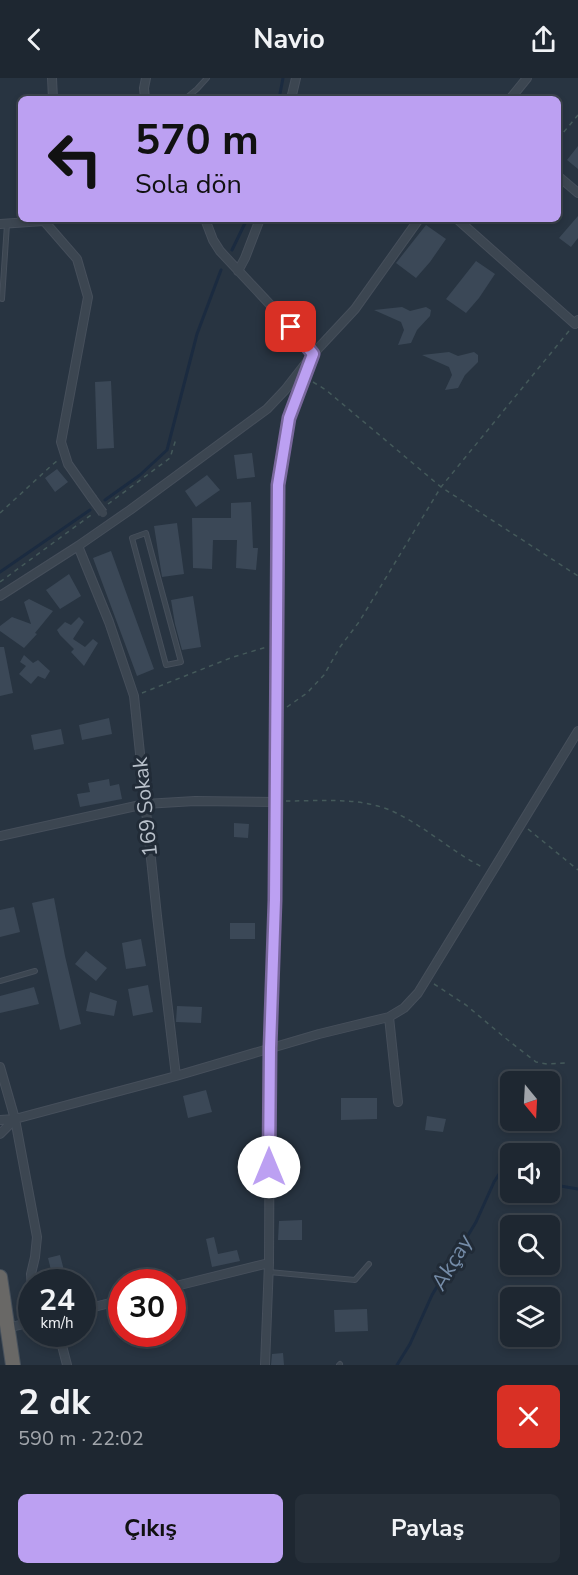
<!DOCTYPE html>
<html lang="tr">
<head>
<meta charset="utf-8">
<style>
  body { margin:0; font-family:"Nunito Sans",sans-serif; background:#262f39; color:#f1f3f6; height:100vh; display:flex; flex-direction:column; font-size:22px; white-space:nowrap }
  * { box-sizing:border-box; margin:0 }
  p { font-size:20px; color:#a1a5ab }
  .icon { flex:none; width:33px; height:33px; fill:none; stroke:currentColor; stroke-width:2; stroke-linecap:round; stroke-linejoin:round }
  .map { position:relative; height:1287px; overflow:hidden }
  .details { display:flex; flex-direction:column; background:#1e2731; flex:1 }
  .details>* { flex:none }
  .guide { position:absolute; left:18px; top:18px; width:543px; height:126px; border-radius:9px; box-shadow:0 3px 9px #0003,0 0 0 2px #3c444d; background:#bca0f2; color:#111; overflow:hidden }
  .needle { width:39px; rotate:162deg }
  .buttons { position:absolute; left:500px; top:993px; display:grid; gap:12px }
  .buttons a { display:grid; place-items:center; width:60px; height:60px; border-radius:9px; background:#1e2731; box-shadow:0 3px 9px #0003,0 0 0 2px #3c444d; font-size:30px }
  .speed { position:absolute; left:18px; top:1191px; display:flex; gap:12px; font-size:30px; font-weight:700; text-align:center }
  .speed>* { display:grid; place-content:center; width:78px; height:78px; border-radius:50%; background:#1e2731; box-shadow:0 3px 9px #0003,0 0 0 2px #3c444d; line-height:1 }
  .speed small { font-size:15px; font-weight:400 }
  .speed .limit { border:9px solid #d22; background:#fff; color:#111 }
  .pin { position:absolute; display:grid; place-items:center; width:51px; height:51px; color:#fff; margin:-26px; border-radius:12px; box-shadow:0 3px 9px #0006 }
  .me { position:absolute; width:66px; margin:-33px; rotate:0deg; stroke-linejoin:round; filter:drop-shadow(0 0 4px #0008) }
  .turn { display:flex; align-items:center; gap:21px; height:126px; padding:0 18px; font-size:27px }
  .turn .icon { width:78px; height:78px; stroke-width:2.5 }
  .turn b { display:block; font-size:42px; line-height:51px }
  .round { display:grid; place-items:center; flex:none; width:63px; height:63px; border-radius:9px; background:#262f39 }
  .headline { display:flex; align-items:center; justify-content:space-between; height:102px; padding:0 18px }
  h1 { font-size:36px; font-weight:700; line-height:45px }
  .primary-button { display:flex; gap:12px; margin-top:auto; padding:12px 18px }
  .primary-button a { flex:1; height:69px; border-radius:9px; background:#bca0f2; color:#111; font-size:24px; font-weight:700; line-height:69px; text-align:center }
  .primary-button a+a { background:#262f39; color:#f1f3f6 }
  header { display:flex; justify-content:space-between; align-items:center; height:78px; padding:0 18px; background:#1e2731; font-size:27px; font-weight:700 }
  .map>svg:first-child { display:block }
  .lines { fill:none; stroke-linecap:round; stroke-linejoin:round }
  .stream { stroke:#1b2b40; stroke-width:3 }
  .building { fill:#3b4857 }
  .service-casing { stroke:#464f5b; stroke-width:6 }
  .minor-casing { stroke:#464f5b; stroke-width:10 }
  .trunk-casing { stroke:#47515c; stroke-width:16 }
  .path { stroke:#44595a; stroke-width:1.5; stroke-dasharray:4.5 4.5; stroke-linecap:butt }
  .service { stroke:#3c4651; stroke-width:4 }
  .minor { stroke:#3c4651; stroke-width:8 }
  .trunk { stroke:#696866; stroke-width:14 }
  .minor-bridge-casing { stroke:#464f5b; stroke-width:10; stroke-linecap:butt }
  .minor-bridge { stroke:#3c4651; stroke-width:8 }
  .route-casing { stroke:#7a689d; stroke-width:15 }
  .route { stroke:#bca0f2; stroke-width:10 }
  .labels { text-anchor:middle; stroke-width:6; stroke-linejoin:round; paint-order:stroke }
  .street-label { font-size:21px; fill:#b9c1cb; stroke:#212b37 }
  .water-label { font-size:22px; font-style:italic; fill:#758ca8; stroke:#212b37 }
</style>
</head>
<body>
<header><svg class="icon" aria-label="back" viewBox="0 0 24 24"><path d="M15 5l-7 7 7 7"/></svg>Navio<svg class="icon" aria-label="share" viewBox="0 0 24 24"><path d="M12 15V3M7 8l5-5 5 5M5 13v7h14v-7"/></svg></header>
<div class="map">
<svg width="578" height="1287" viewBox="0 0 578 1287">
  <rect width="100%" height="100%" fill="#283441"/>
  <g class="lines">
    <path class="stream" d="M279,21L283,0
      M232,172L247,141
      M105,422L140,397L167,372L197,256L221,192
      M0,494L90,432
      M549,1106L578,1111
      M397,1287L410,1266L432,1217L476,1144L494,1104L508,1082L510,1083"/>
  </g>
  <path class="building" d="M578,68V91L567,82Z
    M578,138V160L571,169L559,160Z
    M426,147L446,161L430,184L416,200L396,185Z
    M476,183L495,196L479,220L466,235L446,221Z
    M402,229L410,233L426,229L431,232L430,238L417,252L411,265L398,267L404,252L401,244L374,232Z
    M449,274L458,278L474,274L478,277V284L465,297L458,310L445,312L452,297L449,289L422,277Z
    M111,303L114,370L97,371L95,304Z
    M252,375L255,399L237,401L234,377Z
    M57,391L68,404L55,414L45,400Z
    M207,397L220,412L196,429L185,413Z
    M251,424L253,470H258L256,492L236,490L237,462H213L212,491L193,490L192,440H231V425Z
    M177,445L184,496L162,499L154,448Z
    M111,473L154,591L137,598L93,480Z
    M69,496L81,518L60,531L46,512Z
    M193,518L201,569L182,572L175,546L171,522Z
    M29,521L53,533L35,555L37,556L24,570L0,553V548L12,539L31,546L24,524Z
    M79,539L84,544L73,561L85,569L93,561L98,565L84,588L71,574L74,571L60,557L57,552L65,544L71,547Z
    M0,569H4L13,615L0,618Z
    M24,577L33,585L38,582L50,593L45,601L38,598L31,606L19,596L26,588L20,584Z
    M109,640L112,656L82,662L79,647Z
    M61,651L64,666L34,672L31,657Z
    M109,701L110,708L119,706L122,721L80,729L77,716L90,714L88,705Z
    M234,745L249,746L248,760L234,759Z
    M54,820L65,878L81,946L60,952L32,825Z
    M14,829L20,854L0,859V832Z
    M230,845H255V861H230Z
    M141,861L146,888L126,891L122,865Z
    M86,873L107,890L96,903L75,886Z
    M148,907L153,934L133,938L128,911Z
    M34,909L39,926L0,935V918Z
    M90,914L117,923L114,938L86,933Z
    M177,928L202,929L201,945L176,944Z
    M206,1012L212,1034L188,1040L183,1018Z
    M341,1020H377V1041L341,1042Z
    M427,1038L446,1041L443,1054L425,1052Z
    M302,1142V1162H278L279,1143Z
    M214,1159L218,1176L237,1172L240,1183L212,1189L206,1161Z
    M60,1177L67,1204H54L48,1180Z
    M367,1231L368,1253L335,1254L334,1232Z
    M283,1275L284,1287H271L272,1276Z"/>
  <g class="lines">
    <defs>
      <path id="service" d="M185,21L197,11L207,0
        M2,221L7,146
        M146,455L181,584L166,587L132,460Z
        M0,903L35,893
        M269,1194L355,1202L369,1186
        M339,1287L340,1286"/>
      <path id="minor" d="M52,0L53,21
        M145,21L144,10L146,0
        M291,21L296,0
        M510,21L527,0
        M558,98L578,115
        M457,141L575,246L578,242
        M44,143L77,181L88,219L61,364L68,386L92,420
        M0,146L44,143L46,141
        M238,193L245,180L260,141
        M78,468L109,544L134,618L157,838L176,998
        M0,518L78,468L130,432L267,331L285,312L313,276L291,249L220,173L213,162L205,141
        M0,758L145,726L195,723L276,724
        M389,939L398,1024
        M0,989L15,1041L37,1159L35,1179L31,1196L32,1212
        M0,1042L15,1041L176,998L319,956L389,939L404,930L418,915L578,653
        M0,1056L15,1041
        M172,1209L269,1185
        M82,1232L122,1222
        M7,1250L32,1244
        M59,1256L67,1287
        M265,1287L269,1185L270,970L275,822L278,407L289,340L313,276L355,231L419,141"/>
      <path id="trunk" d="M0,1199L13,1287"/>
    </defs>
    <use href="#service" class="service-casing"/>
    <use href="#minor" class="minor-casing"/>
    <use href="#trunk" class="trunk-casing"/>
    <path class="path" d="M558,61L578,37
      M313,304L326,312L441,409L578,498
      M108,426L170,380L176,361
      M0,435L52,387L57,383
      M0,504L91,437
      M142,615L233,579L267,569
      M287,629L307,615L324,597L340,569L359,544L441,409L569,253
      M286,723C323,723 366,718 400,737C429,752 453,774 482,789
      M528,751L578,792
      M434,906L466,927L504,959L536,984L547,986L566,985"/>
    <use href="#service" class="service"/>
    <use href="#minor" class="minor"/>
    <use href="#trunk" class="trunk"/>
    <defs>
      <path id="minor-bridge" d="M92,420L103,435"/>
    </defs>
    <use href="#minor-bridge" class="minor-bridge-casing"/>
    <use href="#minor-bridge" class="minor-bridge"/>
  </g>
  <g class="lines">
    <defs>
      <path id="route" d="M269,1089L270,970L275,822L278,407L289,340L313,276L291,249"/>
    </defs>
    <use href="#route" class="route-casing"/>
    <use href="#route" class="route"/>
  </g>
  <g class="labels">
    <g class="street-label">
      <text transform="translate(145 729) rotate(-96)" y="7">169 Sokak</text>
    </g>
    <g class="water-label">
      <text transform="translate(451 1184) rotate(-60)" y="8">Akçay</text>
    </g>
  </g>
</svg>
<div class="buttons">
<a><svg class="needle" viewBox="-14 -14 28 28"><path d="M0-13l5 13h-10z" fill="#e53935"/><path d="M0 13l5-13h-10z" fill="#a1a5ab"/></svg></a>
<a><svg class="icon" aria-label="sound" viewBox="0 0 24 24"><path d="M4 9h4l5-4v14l-5-4H4zM17 9q2 3 0 6"/></svg></a>
<a><svg class="icon" aria-label="search" viewBox="0 0 24 24"><circle cx="10" cy="10" r="6"/><path d="M15 15l6 6"/></svg></a>
<a><svg class="icon" aria-label="layers" viewBox="0 0 24 24"><path d="M12 4l9 5-9 5-9-5zM3 14l9 5 9-5"/></svg></a>
</div>
<div class="speed"><div>24<small>km/h</small></div><div class="limit">30</div></div>
<div class="pin" style="left:291px;top:249px;background:#d93025"><svg class="icon" aria-label="arrive" viewBox="0 0 24 24"><path d="M6 21V4h12l-3 4 3 4H6"/></svg></div>
<svg class="me" style="left:269px;top:1089px" viewBox="-20 -20 40 40"><circle r="19" fill="#fff"/><path d="M0-13L10 11 0 6-10 11z" fill="#bca0f2"/></svg>
<div class="guide">
<div class="turn"><svg class="icon" aria-label="left" viewBox="0 0 24 24"><path d="M17 20v-9H6M10 6l-5 5 5 5"/></svg><div><b>570 m</b>Sola dön</div></div>
</div>
</div>
<section class="details">
<div class="headline"><div><h1>2 dk</h1><p>590 m · 22:02</p></div><a class="round" style="background:#d93025;color:#fff"><svg class="icon" aria-label="close" viewBox="0 0 24 24"><path d="M6 6l12 12M18 6L6 18"/></svg></a></div>
<div class="primary-button"><a>Çıkış</a><a>Paylaş</a></div>
</section>
</body>
</html>
